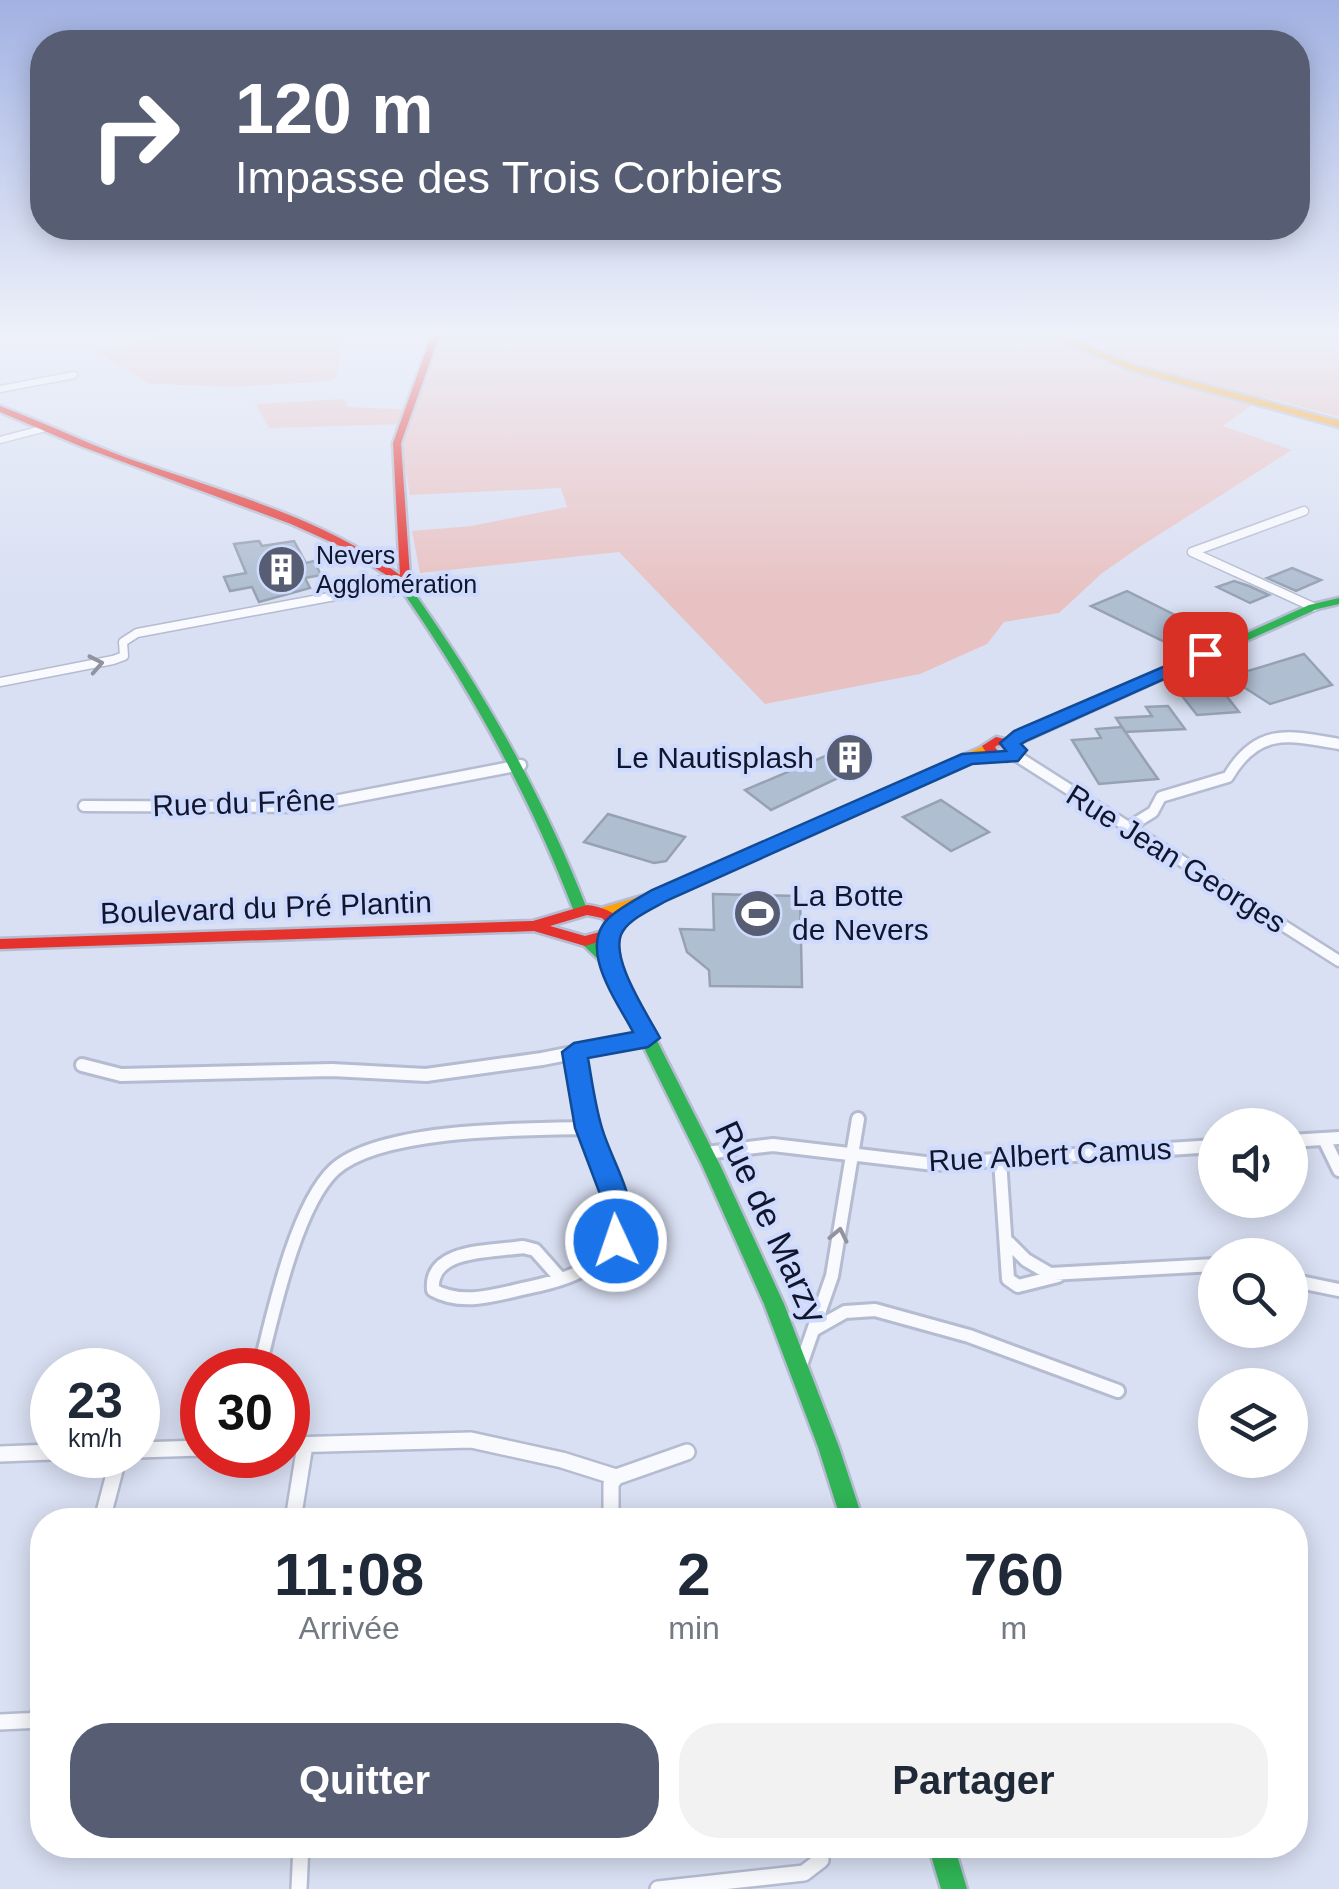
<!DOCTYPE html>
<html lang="fr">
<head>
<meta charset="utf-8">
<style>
  body { margin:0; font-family:Arial,sans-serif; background:#f2f2f3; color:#1f2937; height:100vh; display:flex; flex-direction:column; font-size:38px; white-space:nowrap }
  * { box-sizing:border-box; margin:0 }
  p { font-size:32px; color:#747a83 }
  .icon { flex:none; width:55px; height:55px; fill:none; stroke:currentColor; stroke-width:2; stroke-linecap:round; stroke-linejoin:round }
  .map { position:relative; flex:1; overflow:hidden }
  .side { position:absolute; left:30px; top:1508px; width:1278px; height:350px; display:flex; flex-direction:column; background:#fff; border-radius:40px; box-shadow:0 5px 25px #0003 }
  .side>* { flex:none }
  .banner { position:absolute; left:30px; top:30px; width:1280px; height:210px; border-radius:40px; box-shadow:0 5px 25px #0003; background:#575d72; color:#fff; overflow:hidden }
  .fabs { position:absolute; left:1198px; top:1108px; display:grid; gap:20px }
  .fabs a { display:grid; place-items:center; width:110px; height:110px; border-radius:50%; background:#fff; box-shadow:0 5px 25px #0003; font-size:50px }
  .speed { position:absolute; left:30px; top:1348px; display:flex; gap:20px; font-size:50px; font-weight:700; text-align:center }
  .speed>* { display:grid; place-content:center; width:130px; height:130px; border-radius:50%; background:#fff; box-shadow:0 5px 25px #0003; line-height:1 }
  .speed small { font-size:25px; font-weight:400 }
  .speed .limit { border:15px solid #d22; background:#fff; color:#111 }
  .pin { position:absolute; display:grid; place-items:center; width:85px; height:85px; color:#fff; margin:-42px; border-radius:20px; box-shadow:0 5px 15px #0006 }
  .me { position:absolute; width:110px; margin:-55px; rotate:357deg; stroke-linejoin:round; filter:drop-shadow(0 0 8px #0008) }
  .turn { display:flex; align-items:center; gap:35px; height:210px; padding:0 40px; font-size:45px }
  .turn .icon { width:130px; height:130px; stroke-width:2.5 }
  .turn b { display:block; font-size:70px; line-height:85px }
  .eta { display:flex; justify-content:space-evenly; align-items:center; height:170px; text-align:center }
  .eta b { font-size:60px; font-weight:800; line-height:70px }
  .action { display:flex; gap:20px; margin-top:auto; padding:20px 40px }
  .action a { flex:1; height:115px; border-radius:40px; background:#575d72; color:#fff; font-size:40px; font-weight:800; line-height:115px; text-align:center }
  .action a+a { background:#f2f2f3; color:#1f2937 }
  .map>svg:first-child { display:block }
  .green { fill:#e8c2c3 }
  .building { fill:#b0bed2; stroke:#96a2b3; stroke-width:2.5 }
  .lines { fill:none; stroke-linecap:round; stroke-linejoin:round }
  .street-far4-casing { stroke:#b5bbd0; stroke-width:9 }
  .street-far3-casing { stroke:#b5bbd0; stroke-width:11 }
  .street-far2-casing { stroke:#b5bbd0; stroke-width:15 }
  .street-far1-casing { stroke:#b5bbd0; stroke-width:18 }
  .street-casing { stroke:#b5bbd0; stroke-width:20 }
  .fast-casing { stroke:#b5bbd0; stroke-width:5 }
  .slow-casing { stroke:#b5bbd0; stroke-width:5 }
  .jam-casing { stroke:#b5bbd0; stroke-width:5 }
  .street-far4 { stroke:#f9fafd; stroke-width:6 }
  .street-far3 { stroke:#f9fafd; stroke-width:8 }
  .street-far2 { stroke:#f9fafd; stroke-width:10 }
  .street-far1 { stroke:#f9fafd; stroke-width:12 }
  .street { stroke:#f9fafd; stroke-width:15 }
  .fast { fill:#30b455; fill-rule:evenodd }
  .slow { fill:#ff9f0a; fill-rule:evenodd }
  .jam { fill:#e5322d; fill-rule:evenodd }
  .oneway { stroke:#91939f }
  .route { fill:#1a73e8; stroke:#114b97; stroke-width:2.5 }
  .labels { text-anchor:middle; stroke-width:8; stroke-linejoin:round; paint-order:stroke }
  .far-poi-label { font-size:25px; fill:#11162c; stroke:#cedafe; text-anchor:start }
  .poi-label { font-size:30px; fill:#11162c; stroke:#cedafe; text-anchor:end }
  .street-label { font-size:30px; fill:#11162c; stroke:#cedafe }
  .near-street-label { font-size:35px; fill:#11162c; stroke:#cedafe }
</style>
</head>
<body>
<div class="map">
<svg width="1339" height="1889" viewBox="0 0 1339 1889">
  <rect width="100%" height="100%" fill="#d9e0f3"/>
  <path class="green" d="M180,331H1339V417L1263,397L1223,426L1292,450L1138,548L1101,574L1059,613L1004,622L987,644L920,674L765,704L619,552L420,573L412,531L471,526L567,507L561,488L410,495L402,450L407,424L269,428L256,404L344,399L348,407L415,410L438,337L343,341L336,378L328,381L236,387L150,384L97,352Z"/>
  <path class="building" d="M259,541L262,546L294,541L306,563L314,561L321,575L305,578L310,588L259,602L252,587L230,591L224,577L246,573L234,544Z
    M1292,568L1321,580L1296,591L1267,578Z
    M1234,581L1249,586L1269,595L1250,603L1217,587Z
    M1127,591L1197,626L1163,641L1091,606Z
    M1304,654L1332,685L1270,704L1228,677Z
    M1221,689L1239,712L1197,715L1179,692Z
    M1168,706L1185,729L1125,732L1116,718L1152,716L1146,707Z
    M1122,727L1146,762L1158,779L1099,784L1072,740L1101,738L1096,729Z
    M842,749L865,765L771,810L745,790Z
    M941,800L989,832L951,851L903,817Z
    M608,814L685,837L666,861L654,863L584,842Z
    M713,894L800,896L802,987L710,986L709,970L687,952L680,929L714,930Z"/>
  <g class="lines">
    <defs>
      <path id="street-far4" d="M0,389L74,375
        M0,440L42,429"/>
      <path id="street-far3" d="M1304,511L1192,552L1313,607
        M0,682L113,660L124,656L123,642L137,633L367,590
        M1274,738H1297"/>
      <path id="street-far2" d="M1015,755L1339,961
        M84,806L303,807L521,765
        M1127,828L1153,812L1161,797L1228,777C1257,727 1289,735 1339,744"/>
      <path id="street-far1" d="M82,1065L121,1075L332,1070L426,1075L542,1059L648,1038
        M1324,1139L1339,1170
        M1290,1141L1339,1138
        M706,1153L773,1145L934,1164L1215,1146
        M1000,1160L1008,1279L1018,1286L1058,1276
        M1008,1242L1026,1260L1050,1274L1215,1265
        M559,1277L535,1250L523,1247C492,1252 429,1248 433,1290C464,1307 498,1294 531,1287C584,1276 629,1257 613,1193C608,1173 597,1155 591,1135C582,1109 579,1080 574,1052
        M1290,1280L1339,1290
        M815,1329L845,1312L875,1310L969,1336L1118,1391
        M802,1362L832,1276L858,1119
        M259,1370C272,1318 295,1207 334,1170C379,1128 527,1129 588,1128"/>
      <path id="street" d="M288,1445L471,1440L562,1460L616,1477L611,1484V1520
        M138,1450L202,1448
        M0,1454L52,1452
        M616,1477L687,1452
        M102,1520L119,1455
        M293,1520L305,1445
        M37,1720L42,1702
        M0,1722L42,1720
        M299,1889L301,1845
        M658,1889L804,1873L821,1860L818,1845"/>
      <path id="fast" d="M406,586L410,587C482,688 542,793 587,909L585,912H575L573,909C529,794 471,690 401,589Z
        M1339,598V604L1317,609L1014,746H1006L1004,743L1309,605Z
        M587,937L592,939L616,960L720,1165L784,1304L839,1447L863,1520H841L818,1447L764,1304L702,1165L602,963L580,942Z
        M928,1845H954L967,1889H941Z"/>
      <path id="slow" d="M1041,331H1050L1136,366L1339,421V427L1130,370Z
        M395,573L413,577L416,585L393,595L375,589L374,587L377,578ZM395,579L405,584L393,588L385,585L386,582Z
        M988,744L992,745V751L665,898L606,916L599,911L601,908L655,892Z"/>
      <path id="jam" d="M433,331H441L401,443L410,577L405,580L400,577L391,578L340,546L291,524L80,446L0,412V406C43,422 84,442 127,458C220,491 320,516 400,575L393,443Z
        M996,737L1017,742L1023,753L1007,761L990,758L982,746ZM998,745L1008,748L1010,751L998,752L995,747Z
        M587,905C602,907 614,911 623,923L618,936L585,946L534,931L0,949V939L533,921ZM587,915L602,918L608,924L607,930L585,936L550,926Z"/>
    </defs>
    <use href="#street-far4" class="street-far4-casing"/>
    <use href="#street-far3" class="street-far3-casing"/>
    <use href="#street-far2" class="street-far2-casing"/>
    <use href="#street-far1" class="street-far1-casing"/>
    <use href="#street" class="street-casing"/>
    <use href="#fast" class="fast-casing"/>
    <use href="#slow" class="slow-casing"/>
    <use href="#jam" class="jam-casing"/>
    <use href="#street-far4" class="street-far4"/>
    <use href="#street-far3" class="street-far3"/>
    <use href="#street-far2" class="street-far2"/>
    <use href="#street-far1" class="street-far1"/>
    <use href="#street" class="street"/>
    <use href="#fast" class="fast"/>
    <use href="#slow" class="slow"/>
    <use href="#jam" class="jam"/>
  </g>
  <defs><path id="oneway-chevron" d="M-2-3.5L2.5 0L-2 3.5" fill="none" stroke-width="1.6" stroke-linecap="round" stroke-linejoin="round" transform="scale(2.5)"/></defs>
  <g class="oneway">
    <use href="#oneway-chevron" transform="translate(96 664) rotate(-11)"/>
    <use href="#oneway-chevron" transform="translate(839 1235) rotate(-78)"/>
  </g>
  <linearGradient id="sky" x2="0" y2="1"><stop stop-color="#a1b1e2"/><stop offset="0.56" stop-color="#eef1fa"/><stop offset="1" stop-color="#eef1fa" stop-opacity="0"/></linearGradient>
  <rect width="1339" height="595" fill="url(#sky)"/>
  <path class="route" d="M1205,649L1214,654L1211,658L1028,740L1021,744L1027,750L1018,761L972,764L668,900C654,908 631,918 623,931C607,955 648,1015 660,1038L648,1047L588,1058C592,1081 595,1105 602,1128C613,1166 646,1209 625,1249L616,1252L606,1249L601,1241L604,1220L600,1194L575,1128L562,1052L574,1043L633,1032C617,1001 575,946 611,916C623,906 639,898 652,890L962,754L1006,751L1000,743L1014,731Z"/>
  <defs>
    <symbol id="building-disc" viewBox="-11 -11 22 22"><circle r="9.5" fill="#575d72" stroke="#cedafe"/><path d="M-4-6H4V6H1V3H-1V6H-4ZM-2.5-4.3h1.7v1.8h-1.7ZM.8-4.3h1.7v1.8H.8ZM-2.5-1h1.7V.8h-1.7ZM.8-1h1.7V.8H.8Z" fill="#fff"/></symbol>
    <symbol id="stadium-disc" viewBox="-11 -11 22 22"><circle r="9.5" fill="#575d72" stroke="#cedafe"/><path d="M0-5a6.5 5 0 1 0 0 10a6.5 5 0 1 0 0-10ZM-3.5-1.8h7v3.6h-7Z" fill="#fff"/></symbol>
  </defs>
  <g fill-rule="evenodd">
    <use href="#building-disc" x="254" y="542" width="55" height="55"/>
    <use href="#building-disc" x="822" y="730" width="55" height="55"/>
    <use href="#stadium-disc" x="730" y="886" width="55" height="55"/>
  </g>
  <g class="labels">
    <g class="far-poi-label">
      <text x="316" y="564">Nevers<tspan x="316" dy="29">Agglomération</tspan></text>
    </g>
    <g class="poi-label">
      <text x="814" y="768">Le Nautisplash</text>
      <text x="792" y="906" text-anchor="start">La Botte<tspan x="792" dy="34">de Nevers</tspan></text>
    </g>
    <g class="street-label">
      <text transform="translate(244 803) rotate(-2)" y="10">Rue du Frêne</text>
      <text transform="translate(1176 859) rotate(32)" y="10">Rue Jean Georges</text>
      <text transform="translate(266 908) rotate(-2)" y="10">Boulevard du Pré Plantin</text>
      <text transform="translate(1050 1155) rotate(-3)" y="10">Rue Albert Camus</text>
    </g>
    <g class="near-street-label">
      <text transform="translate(771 1222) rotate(65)" y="12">Rue de Marzy</text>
    </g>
  </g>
</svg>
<div class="fabs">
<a><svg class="icon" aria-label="sound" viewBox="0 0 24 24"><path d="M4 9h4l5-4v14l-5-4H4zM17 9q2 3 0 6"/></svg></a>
<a><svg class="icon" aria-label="search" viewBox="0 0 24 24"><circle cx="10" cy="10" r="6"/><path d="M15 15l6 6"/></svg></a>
<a><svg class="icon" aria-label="layers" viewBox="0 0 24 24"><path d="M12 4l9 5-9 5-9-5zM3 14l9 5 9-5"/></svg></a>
</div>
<div class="speed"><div>23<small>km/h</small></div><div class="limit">30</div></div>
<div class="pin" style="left:1205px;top:654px;background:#d93025"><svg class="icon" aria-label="arrive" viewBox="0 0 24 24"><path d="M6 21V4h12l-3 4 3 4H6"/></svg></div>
<svg class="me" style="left:616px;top:1241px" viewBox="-20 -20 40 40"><circle r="17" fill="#1a73e8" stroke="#fff" stroke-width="3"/><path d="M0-11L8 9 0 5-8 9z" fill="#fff"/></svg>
<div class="banner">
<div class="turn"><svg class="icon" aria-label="right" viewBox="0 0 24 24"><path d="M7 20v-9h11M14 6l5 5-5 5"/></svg><div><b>120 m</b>Impasse des Trois Corbiers</div></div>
</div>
<section class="side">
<div class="eta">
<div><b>11:08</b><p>Arrivée</p></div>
<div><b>2</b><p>min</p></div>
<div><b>760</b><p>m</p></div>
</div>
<div class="action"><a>Quitter</a><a>Partager</a></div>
</section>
</div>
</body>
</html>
